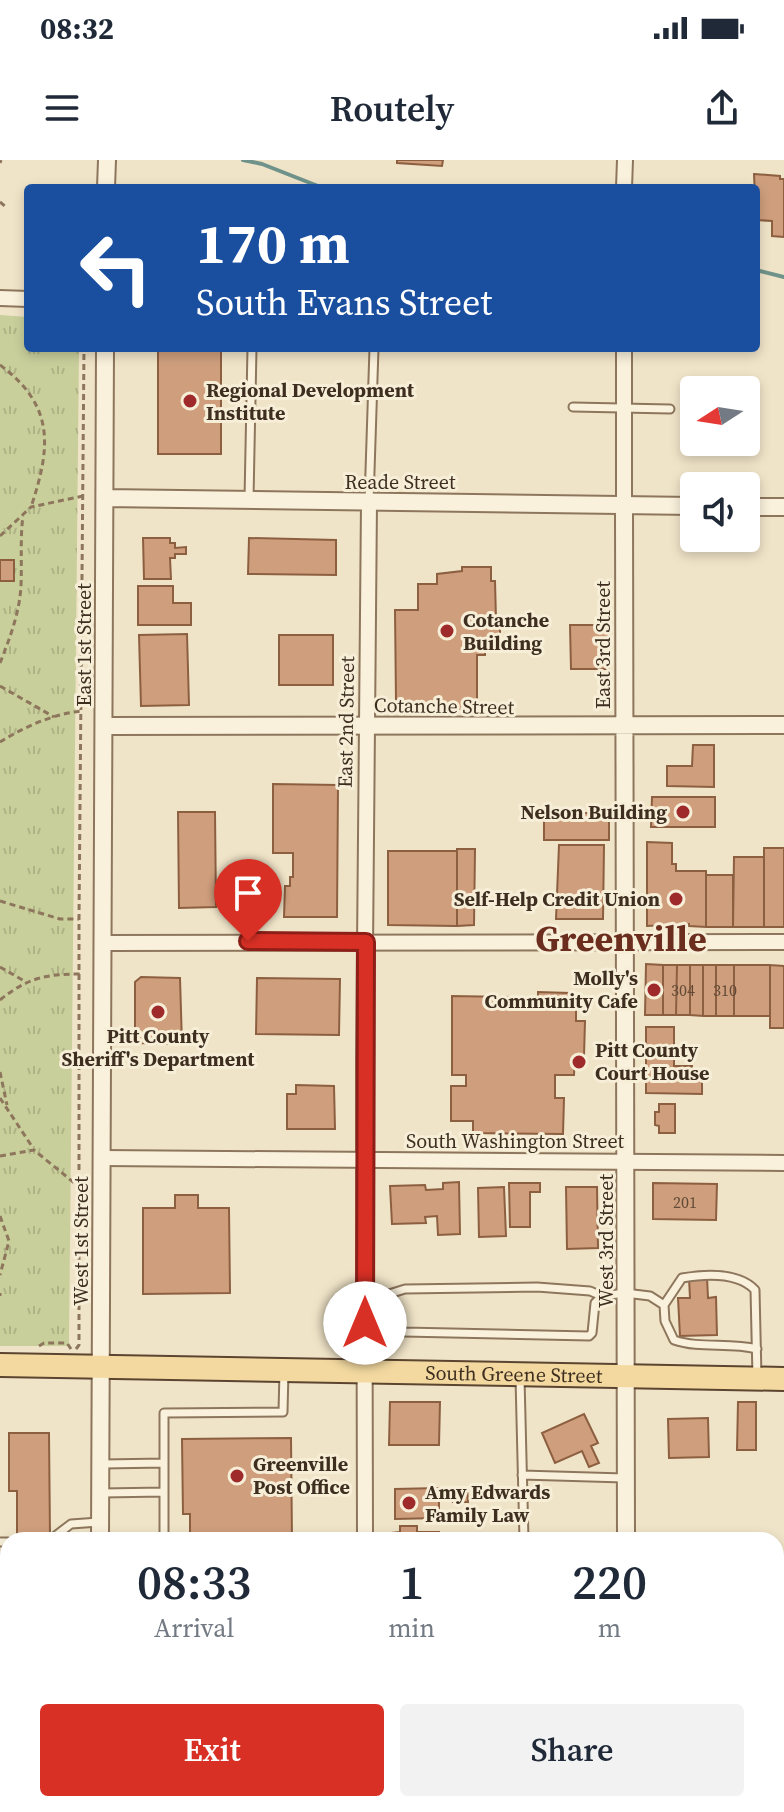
<!DOCTYPE html>
<html lang="en">
<head>
<meta charset="utf-8">
<style>
  body { margin:0; font-family:"Source Serif 4",serif; background:#f2f2f3; color:#1f2937; height:100vh; display:flex; flex-direction:column; font-size:30px; white-space:nowrap }
  * { box-sizing:border-box; margin:0 }
  p { font-size:26px; color:#747a83 }
  .icon { flex:none; width:44px; height:44px; fill:none; stroke:currentColor; stroke-width:2; stroke-linecap:round; stroke-linejoin:round }
  .map { position:relative; flex:1; overflow:hidden }
  .side { position:absolute; left:0px; top:1372px; width:784px; height:280px; display:flex; flex-direction:column; background:#fff; border-radius:24px 24px 0 0; box-shadow:0 4px 12px #0003 }
  .side>* { flex:none }
  .banner { position:absolute; left:24px; top:24px; width:736px; height:168px; border-radius:8px; box-shadow:0 4px 12px #0003; background:#1a4fa0; color:#fff; overflow:hidden }
  .needle { width:52px; rotate:258deg }
  .controls { position:absolute; left:680px; top:216px; display:grid; gap:16px }
  .controls a { display:grid; place-items:center; width:80px; height:80px; border-radius:8px; background:#fff; box-shadow:0 4px 12px #0003; font-size:40px }
  .pin { position:absolute; display:grid; place-items:center; width:68px; height:68px; color:#fff; margin:-82px -34px; border-radius:50% 50% 50% 0; rotate:-45deg; box-shadow:0 0 8px #0007 }
  .pin .icon { rotate:45deg }
  .me { position:absolute; width:88px; margin:-44px; rotate:0deg; stroke-linejoin:round; filter:drop-shadow(0 0 6px #0008) }
  .turn { display:flex; align-items:center; gap:28px; height:168px; padding:0 40px; font-size:36px }
  .turn .icon { width:104px; height:104px; stroke-width:2.5 }
  .turn b { display:block; font-size:56px; line-height:68px }
  .eta { display:flex; justify-content:space-evenly; align-items:center; height:136px; text-align:center }
  .eta b { font-size:48px; font-weight:600; line-height:56px }
  .button { display:flex; gap:16px; margin-top:auto; padding:16px 40px }
  .button a { flex:1; height:92px; border-radius:8px; background:#d93025; color:#fff; font-size:32px; font-weight:600; line-height:92px; text-align:center }
  .button a+a { background:#f2f2f3; color:#1f2937 }
  .status { display:flex; justify-content:space-between; align-items:center; height:56px; padding:0 40px; background:#fff; direction:ltr }
  .status svg { height:22px; fill:currentColor }
  header { display:flex; justify-content:space-between; align-items:center; height:104px; padding:0 40px; background:#fff; font-size:36px; font-weight:600 }
  .map>svg:first-child { display:block }
  .cemetery { fill:url(#cemetery-stones) }
  .park { fill:url(#park-tufts) }
  .lines { fill:none; stroke-linecap:round; stroke-linejoin:round }
  .stream { stroke:#6f938a; stroke-width:4 }
  .building { fill:#cf9f7d; stroke:#8d5f41; stroke-width:2 }
  .service-casing { stroke:#8d765c; stroke-width:11 }
  .minor-casing { stroke:#8d765c; stroke-width:18 }
  .tertiary-casing { stroke:#8d765c; stroke-width:20 }
  .primary-casing { stroke:#5b4430; stroke-width:26 }
  .path { stroke:#8d765c; stroke-width:3; stroke-dasharray:6 4; stroke-linecap:butt }
  .service { stroke:#faf1dc; stroke-width:7 }
  .minor { stroke:#faf1dc; stroke-width:14 }
  .tertiary { stroke:#faf1dc; stroke-width:16 }
  .primary { stroke:#f3d9a0; stroke-width:22 }
  .route-casing { stroke:#8d1f18; stroke-width:20 }
  .route { stroke:#d93025; stroke-width:14 }
  .poi-dot { fill:#9e2a2b; stroke:#f7eed8; stroke-width:3 }
  .labels { text-anchor:middle; stroke-width:6; stroke-linejoin:round; paint-order:stroke }
  .number-label { font-size:16px; fill:#624a37 }
  .poi-label { font-size:20px; font-weight:bold; fill:#3d2e20; stroke:#f7eed8; text-anchor:start }
  .street-label { font-size:20px; fill:#3d2e20; stroke:#f7eed8 }
  .town-label { font-size:36px; font-weight:bold; fill:#6b2e1e; stroke:#f7eed8 }
</style>
</head>
<body>
<div class="status"><b>08:32</b><svg viewBox="0 0 49 12"><path d="M0 12V9h3v3zM5 12V6h3v6zM10 12V3h3v9zM15 12V0h3v12zM26 1h20v11H26zM47 4h2v5h-2z"/></svg></div>
<header><svg class="icon" aria-label="menu" viewBox="0 0 24 24"><path d="M4 6h16M4 12h16M4 18h16"/></svg>Routely<svg class="icon" aria-label="share" viewBox="0 0 24 24"><path d="M12 15V3M7 8l5-5 5 5M5 13v7h14v-7"/></svg></header>
<div class="map">
<svg width="784" height="1652" viewBox="0 0 784 1652">
  <defs>
    <pattern id="cemetery-stones" width="16" height="16" patternUnits="userSpaceOnUse" patternTransform="scale(2)"><rect width="16" height="16" fill="#bfc49a"/><path d="M2 7V4a2 2 0 0 1 4 0v3zM10 15v-3a2 2 0 0 1 4 0v3z" fill="#9ca07d"/></pattern>
    <pattern id="park-tufts" width="24" height="20" patternUnits="userSpaceOnUse" patternTransform="scale(2)"><rect width="24" height="20" fill="#c9cf9b"/><path d="M3 7l-1-3M5 7V3M7 7l1-3M15 17l-1-3M17 17v-4M19 17l1-3" fill="none" stroke="#aeb285"/></pattern>
  </defs>
  <rect width="100%" height="100%" fill="#f0e4c8"/>
  <path class="cemetery" d="M63,1644H492V1652H59Z"/>
  <path class="park" d="M0,155L28,157V188H79L69,1186H0Z"/>
  <g class="lines">
    <path class="stream" d="M243,0L262,4L323,28
      M756,110L784,117"/>
  </g>
  <path class="building" d="M397,0H443L442,6L397,3Z
    M754,14L780,16V19H784V77L772,76V61L756,60Z
    M158,188H221V294H158Z
    M143,378H170V383H175V388L186,387V394H175V398H170L171,419H144Z
    M249,378L336,380V415L248,414Z
    M0,400H14V421H0Z
    M462,407H491V421H495L496,459H500V483H485V495H477V549L419,550V542H396L395,450H418V424H437V414L462,411Z
    M138,426H173V443H191V465H138Z
    M570,465H608L609,509H571Z
    M187,474L189,545L141,546L139,475Z
    M279,475H333V525H279Z
    M693,585H714V627L667,626V606H692Z
    M273,624L338,625L337,757H284L285,726H290V717H293V693H273Z
    M652,637H715V667H651Z
    M178,652H215L216,747L179,748Z
    M544,653H609V680H544Z
    M647,682L672,683V704H676V711H706V767L689,766V764L647,766Z
    M559,685H604L603,759H556Z
    M764,688H784V767H764Z
    M457,689H475L474,765L457,766Z
    M388,691H457V766L388,765Z
    M734,697H764V767H733Z
    M706,715H733V767H706Z
    M646,804L663,805V855H645Z
    M663,805H677L676,855H663Z
    M677,805H690V855H676Z
    M690,805H703V856L690,855Z
    M703,805H716V856H703Z
    M716,805H734V856H716Z
    M734,805H770V856H734Z
    M770,805L784,806V868H770Z
    M141,817L180,818L182,884L135,883V822Z
    M257,818L340,819L339,875L256,874Z
    M538,832L570,833V841H576V861H585L584,896H575L574,915H555V938H564L563,974L473,973V961H451V926H466V915H452V836L513,837V843L530,844V840H538Z
    M646,867H674V893L646,892Z
    M646,892L674,893V906H692V918H646Z
    M646,918H702V934L646,933Z
    M296,925L334,926L335,969H287V934H296Z
    M659,944H675V973H659V966L655,965V952H659Z
    M459,1022L460,1074L438,1075L437,1056L425,1057L426,1063L392,1064L390,1026L425,1025L426,1030L443,1029V1023Z
    M509,1023H540V1032H530V1067H510Z
    M653,1023L717,1024L716,1060L653,1059Z
    M504,1027L506,1076L479,1077L478,1028Z
    M566,1027H597L598,1088L567,1089Z
    M175,1035H198V1048H229L230,1133L143,1134V1048H175Z
    M707,1117L708,1138L716,1137L717,1175L680,1176L678,1138H690L689,1118Z
    M390,1242H440L439,1285H389Z
    M738,1242H756V1290H737Z
    M584,1254L598,1283L591,1286L599,1303L589,1307L582,1291L555,1303L542,1273Z
    M708,1258L709,1297L669,1298L668,1259Z
    M9,1273H49L50,1378L17,1379V1331H9Z
    M291,1278L292,1380H190V1354H183L182,1279Z
    M439,1328V1358L395,1359V1329Z
    M452,1328H467L468,1342H453Z
    M400,1366H417V1372H439V1380H392V1373L400,1372Z
    M0,1456H8V1501H0Z"/>
  <g class="lines">
    <defs>
      <path id="service" d="M573,247L670,249
        M249,339L252,188
        M369,342L374,188
        M365,1129L389,1134L397,1170L404,1172L589,1176L592,1173L595,1143L602,1136
        M389,1134L405,1129L537,1127L590,1131L602,1136L625,1133L650,1136L664,1145L665,1161L674,1180C700,1189 729,1182 757,1189
        M664,1145L682,1118C706,1114 738,1112 755,1130L757,1217
        M520,1218L524,1380
        M103,1304L164,1303
        M522,1315L624,1318
        M102,1333L164,1332
        M50,1380L71,1364L99,1362
        M164,1380V1253L283,1252L284,1211
        M0,1382H8
        M366,1644V1652
        M50,1652L54,1644"/>
      <path id="minor" d="M624,28L625,0
        M0,138L28,139
        M624,188V344
        M104,783L784,782
        M102,998L784,1003
        M365,1380L364,901L369,342"/>
      <path id="tertiary" d="M106,28L107,0
        M105,338L694,346
        M624,344L626,1380
        M746,347H784
        M104,566L784,565
        M100,1380L105,188
        M626,1652V1644"/>
      <g id="primary">
        <path id="s1" d="M0,1205L784,1219"/>
        <path d="M0,1430H8"/>
        <path d="M776,1436H784"/>
      </g>
    </defs>
    <use href="#service" class="service-casing"/>
    <use href="#minor" class="minor-casing"/>
    <use href="#tertiary" class="tertiary-casing"/>
    <use href="#primary" class="primary-casing"/>
    <path class="path" d="M0,3L1,0
      M0,42L6,47
      M0,205C55,246 51,287 31,347
      M0,376L31,347L83,336
      M0,503C10,478 20,451 21,425C22,401 20,379 23,356
      M0,526L54,557
      M0,582C24,567 53,554 81,551
      M0,741L60,759H79
      M0,807L26,822
      M0,840C27,818 46,814 80,814
      M0,912L7,945
      M0,938L33,988
      M0,996L34,990L78,1026
      M0,1056L9,1081L0,1115
      M0,1133V1136
      M39,1186L44,1183H67L71,1189
      M76,1189L79,1185V759L84,188"/>
    <use href="#service" class="service"/>
    <use href="#minor" class="minor"/>
    <use href="#tertiary" class="tertiary"/>
    <use href="#primary" class="primary"/>
  </g>
  <g class="lines">
    <defs>
      <path id="route" d="M248,781L366,782L365,1163"/>
    </defs>
    <use href="#route" class="route-casing"/>
    <use href="#route" class="route"/>
  </g>
  <g class="poi-dot">
    <circle cx="190" cy="241" r="8"/>
    <circle cx="447" cy="471" r="8"/>
    <circle cx="683" cy="652" r="8"/>
    <circle cx="676" cy="739" r="8"/>
    <circle cx="654" cy="830" r="8"/>
    <circle cx="158" cy="852" r="8"/>
    <circle cx="579" cy="902" r="8"/>
    <circle cx="237" cy="1316" r="8"/>
    <circle cx="409" cy="1343" r="8"/>
  </g>
  <g class="labels">
    <g class="number-label">
      <text x="683" y="836">304</text>
      <text x="725" y="836">310</text>
      <text x="685" y="1048">201</text>
    </g>
    <g class="poi-label">
      <text x="206" y="237">Regional Development<tspan x="206" dy="23">Institute</tspan></text>
      <text x="463" y="467">Cotanche<tspan x="463" dy="23">Building</tspan></text>
      <text x="667" y="659" text-anchor="end">Nelson Building</text>
      <text x="660" y="746" text-anchor="end">Self-Help Credit Union</text>
      <text x="638" y="825" text-anchor="end">Molly's<tspan x="638" dy="23">Community Cafe</tspan></text>
      <text x="158" y="883" text-anchor="middle">Pitt County<tspan x="158" dy="23">Sheriff's Department</tspan></text>
      <text x="595" y="897">Pitt County<tspan x="595" dy="23">Court House</tspan></text>
      <text x="253" y="1311">Greenville<tspan x="253" dy="23">Post Office</tspan></text>
      <text x="425" y="1339">Amy Edwards<tspan x="425" dy="23">Family Law</tspan></text>
    </g>
    <g class="street-label">
      <text x="400" y="329">Reade Street</text>
      <text transform="translate(84 485) rotate(-90)" y="7">East 1st Street</text>
      <text transform="translate(603 485) rotate(-90)" y="7">East 3rd Street</text>
      <text transform="translate(444 546) rotate(1)" y="7">Cotanche Street</text>
      <text transform="translate(346 562) rotate(-89)" y="7">East 2nd Street</text>
      <text x="515" y="988">South Washington Street</text>
      <text transform="translate(81 1081) rotate(-90)" y="7">West 1st Street</text>
      <text transform="translate(606 1081) rotate(-90)" y="7">West 3rd Street</text>
      <text dy="7" stroke="none"><textPath href="#s1" startOffset="514">South Greene Street</textPath></text>
    </g>
    <g class="town-label">
      <text x="621" y="791">Greenville</text>
    </g>
  </g>
</svg>
<div class="controls">
<a><svg class="needle" viewBox="-14 -14 28 28"><path d="M0-13l5 13h-10z" fill="#e53935"/><path d="M0 13l5-13h-10z" fill="#747a83"/></svg></a>
<a><svg class="icon" aria-label="sound" viewBox="0 0 24 24"><path d="M4 9h4l5-4v14l-5-4H4zM17 9q2 3 0 6"/></svg></a>
</div>
<div class="pin" style="left:248px;top:781px;background:#d93025"><svg class="icon" aria-label="arrive" viewBox="0 0 24 24"><path d="M6 21V4h12l-3 4 3 4H6"/></svg></div>
<svg class="me" style="left:365px;top:1163px" viewBox="-20 -20 40 40"><circle r="19" fill="#fff"/><path d="M0-13L10 11 0 6-10 11z" fill="#d93025"/></svg>
<div class="banner">
<div class="turn"><svg class="icon" aria-label="left" viewBox="0 0 24 24"><path d="M17 20v-9H6M10 6l-5 5 5 5"/></svg><div><b>170 m</b>South Evans Street</div></div>
</div>
<section class="side">
<div class="eta">
<div><b>08:33</b><p>Arrival</p></div>
<div><b>1</b><p>min</p></div>
<div><b>220</b><p>m</p></div>
</div>
<div class="button"><a>Exit</a><a>Share</a></div>
</section>
</div>
</body>
</html>
